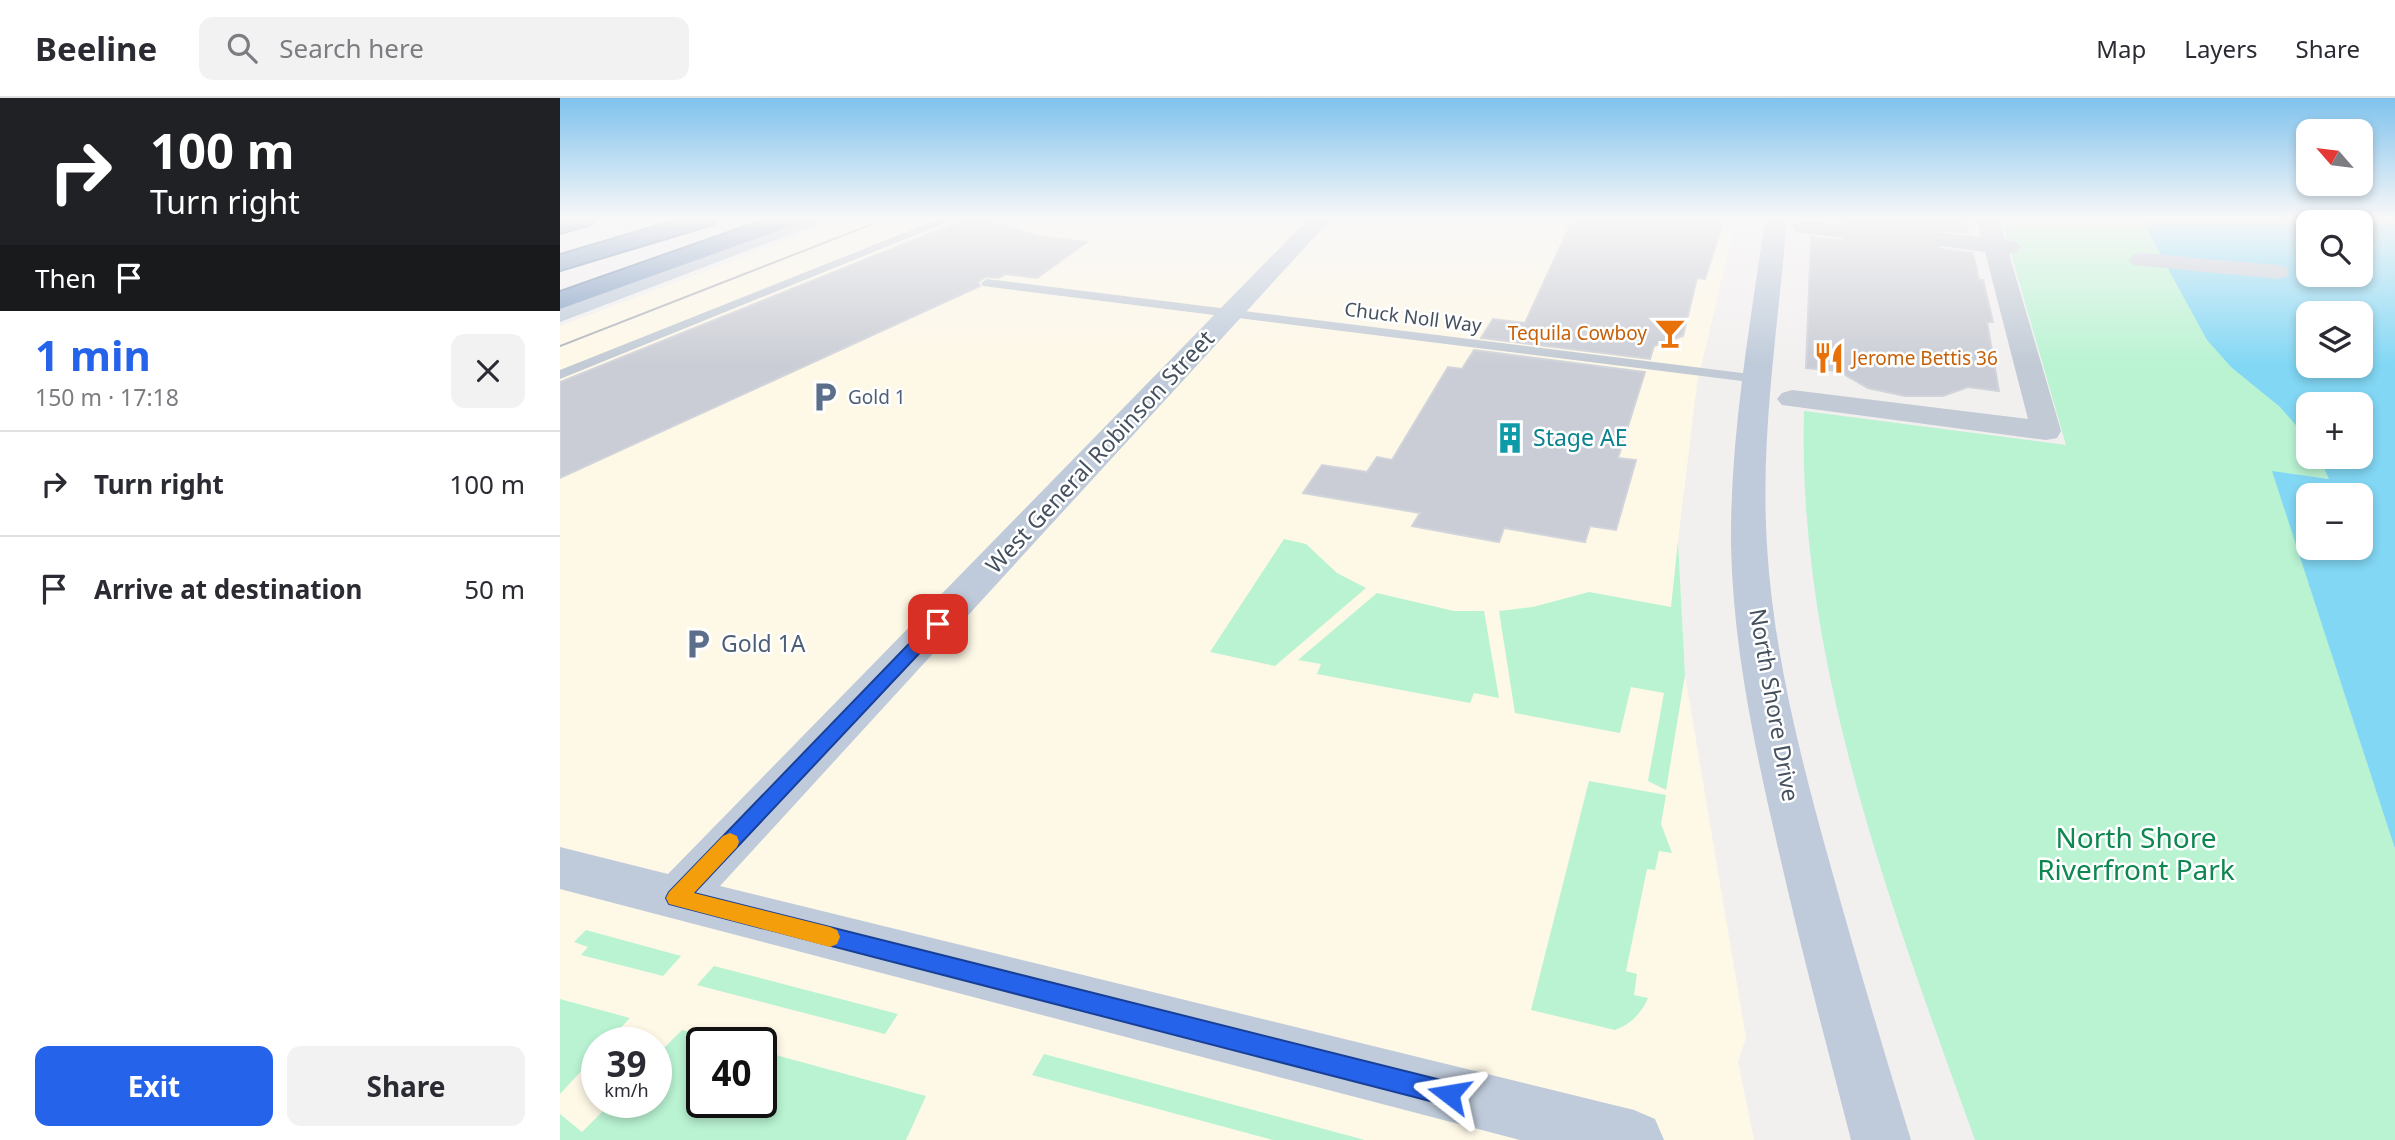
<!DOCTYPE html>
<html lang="en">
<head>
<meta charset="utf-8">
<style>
  body { margin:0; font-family:"Noto Sans",sans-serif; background:#f2f2f3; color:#2b2b33; height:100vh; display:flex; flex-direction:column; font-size:26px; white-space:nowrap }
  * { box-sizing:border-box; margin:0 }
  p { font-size:23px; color:#7c7c81 }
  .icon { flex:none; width:38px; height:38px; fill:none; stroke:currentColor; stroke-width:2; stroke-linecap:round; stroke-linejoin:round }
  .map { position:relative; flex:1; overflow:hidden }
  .sheet { display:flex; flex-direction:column; background:#fff; width:560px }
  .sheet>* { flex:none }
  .top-card { background:#202124; color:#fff; overflow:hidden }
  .needle { width:46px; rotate:298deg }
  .buttons { position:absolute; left:1736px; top:21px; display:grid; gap:14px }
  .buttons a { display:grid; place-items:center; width:77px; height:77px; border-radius:14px; background:#fff; box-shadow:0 4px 10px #0003; font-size:35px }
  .speed { position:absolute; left:21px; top:929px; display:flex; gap:14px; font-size:35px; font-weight:700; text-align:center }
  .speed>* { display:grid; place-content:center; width:91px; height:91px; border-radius:50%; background:#fff; box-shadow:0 4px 10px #0003; line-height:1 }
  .speed small { font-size:18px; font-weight:400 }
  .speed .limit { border:4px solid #111; border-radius:10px; background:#fff; color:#111 }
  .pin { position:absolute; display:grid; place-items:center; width:60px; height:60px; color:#fff; margin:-30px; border-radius:14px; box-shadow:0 4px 10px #0006 }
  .me { position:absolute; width:77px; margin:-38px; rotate:284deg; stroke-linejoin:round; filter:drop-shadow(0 0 5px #0008) }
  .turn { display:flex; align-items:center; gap:24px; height:147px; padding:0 35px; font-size:32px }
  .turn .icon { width:91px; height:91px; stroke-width:2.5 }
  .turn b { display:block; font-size:49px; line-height:60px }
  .then { display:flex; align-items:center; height:66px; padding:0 35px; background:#0003; gap:14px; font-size:26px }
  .round { display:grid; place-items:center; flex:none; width:74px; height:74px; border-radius:14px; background:#f2f2f3 }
  .summary { display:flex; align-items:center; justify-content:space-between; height:119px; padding:0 35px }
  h1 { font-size:42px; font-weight:700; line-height:52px; color:#2563eb }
  .cta { display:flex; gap:14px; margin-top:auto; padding:14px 35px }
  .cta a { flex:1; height:80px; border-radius:14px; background:#2563eb; color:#fff; font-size:28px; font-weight:700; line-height:80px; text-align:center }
  .cta a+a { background:#f2f2f3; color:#2b2b33 }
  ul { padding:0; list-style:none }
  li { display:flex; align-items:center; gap:21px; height:105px; padding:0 35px; border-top:2px solid #e1e1e2 }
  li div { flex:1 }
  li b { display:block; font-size:26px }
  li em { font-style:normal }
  header { display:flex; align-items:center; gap:42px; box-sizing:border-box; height:98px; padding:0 35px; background:#fff; border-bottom:2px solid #e1e1e2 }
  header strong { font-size:33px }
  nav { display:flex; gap:38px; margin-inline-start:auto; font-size:24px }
  .search { width:490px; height:63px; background:#f2f2f3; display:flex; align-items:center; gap:18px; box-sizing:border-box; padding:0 24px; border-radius:14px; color:#7c7c81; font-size:26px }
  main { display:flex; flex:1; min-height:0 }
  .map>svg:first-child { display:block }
  .commercial { fill:#fef8e7; fill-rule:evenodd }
  .green { fill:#b9f3d2 }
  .water { fill:#82d7f4; fill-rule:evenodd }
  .building { fill:#cacdd5; stroke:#d2d4db; stroke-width:2 }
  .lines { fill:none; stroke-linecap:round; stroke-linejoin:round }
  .street-tunnel { stroke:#cfcfd2; stroke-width:25; stroke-dasharray:25 12; stroke-linecap:butt }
  .highway-casing { stroke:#6d89ae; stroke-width:4 }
  .lane { fill:#c1cad5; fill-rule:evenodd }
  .street { fill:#c1cad5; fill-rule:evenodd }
  .secondary { fill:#bfcbda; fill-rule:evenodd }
  .highway { fill:#829ec3; fill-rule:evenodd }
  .tram { stroke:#b0b3ba; stroke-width:2 }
  .route { fill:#2563eb; stroke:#184099; stroke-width:2 }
  .slow { fill:#f59e0b }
  .labels { text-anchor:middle; stroke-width:5; stroke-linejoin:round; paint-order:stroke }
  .far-street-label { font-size:19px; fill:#45515e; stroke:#fff }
  .far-food-label { font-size:19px; fill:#c56008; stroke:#fff; text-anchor:end }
  .far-service-label { font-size:19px; fill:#4e5e75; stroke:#fff; text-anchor:start }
  .culture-label { font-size:23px; fill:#0d838f; stroke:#fff; text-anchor:start }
  .street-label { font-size:23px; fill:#45515e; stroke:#fff }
  .service-label { font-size:23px; fill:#4e5e75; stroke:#fff; text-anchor:start }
  .near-park-label { font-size:28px; fill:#0e8751; stroke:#fff }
</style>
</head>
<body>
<header>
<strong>Beeline</strong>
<div class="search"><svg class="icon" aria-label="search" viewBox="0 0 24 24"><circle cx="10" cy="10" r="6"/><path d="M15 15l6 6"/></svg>Search here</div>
<nav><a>Map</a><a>Layers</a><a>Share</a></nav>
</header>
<main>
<section class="sheet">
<div class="top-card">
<div class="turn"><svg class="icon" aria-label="right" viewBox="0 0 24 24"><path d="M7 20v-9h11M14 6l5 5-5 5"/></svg><div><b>100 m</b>Turn right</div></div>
<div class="then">Then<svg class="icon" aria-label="arrive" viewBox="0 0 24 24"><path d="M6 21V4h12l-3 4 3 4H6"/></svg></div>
</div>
<div class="summary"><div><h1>1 min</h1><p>150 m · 17:18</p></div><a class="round"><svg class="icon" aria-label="close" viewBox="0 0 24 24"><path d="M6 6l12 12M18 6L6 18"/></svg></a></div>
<ul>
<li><svg class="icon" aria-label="right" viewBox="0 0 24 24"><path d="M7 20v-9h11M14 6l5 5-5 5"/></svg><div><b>Turn right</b></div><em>100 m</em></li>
<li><svg class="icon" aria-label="arrive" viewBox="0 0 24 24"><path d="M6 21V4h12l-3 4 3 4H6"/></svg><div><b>Arrive at destination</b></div><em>50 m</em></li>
</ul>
<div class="cta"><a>Exit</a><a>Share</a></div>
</section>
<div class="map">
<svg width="1835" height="1042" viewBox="0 0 1835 1042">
  <rect width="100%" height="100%" fill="#f2efef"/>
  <path class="commercial" d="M283,121H1176L1137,286L1118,443L1125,577L1186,940L1178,964L1194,1042H0V228ZM37,945H96V1004H37ZM142,945H201V1004H142Z"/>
  <path class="green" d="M1441,121H1581L1608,171L1672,270L1720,309L1739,328L1748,341V359H1759L1770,381L1713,374L1835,751V1042H1415C1331,808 1237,565 1244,313L1506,347Z
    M724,441L746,446L777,475L806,490L715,568L650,554Z
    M1118,443L1125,577L1106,692L1088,683L1104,595L1071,589L1060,635L955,615L939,513L973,509L1029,494L1111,509Z
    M817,495L894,513H924L939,600L914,595L910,605L757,576L761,566L738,562Z
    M1029,683L1106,697L1101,726L1112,755L1099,753L1095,772L1087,771L1066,873L1077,876L1074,897L1088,900C1082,915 1070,927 1055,932L971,912Z
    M26,832L121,858L103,878L21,857L28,849L14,844Z
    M154,868L338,916L325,936L137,887Z
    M0,901L70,920L46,945H37V956L0,996Z
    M122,932L170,945H142V1004H201V953L366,998L346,1042H0V1016L22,1034L51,1005L96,1004V958Z
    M484,956L805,1042H713L472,977Z"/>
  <path class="water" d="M1581,121H1835V751L1712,373L1769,381L1759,359H1801V306H1748V341L1720,309L1672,270L1647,242ZM1748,124H1801V177H1748ZM1748,215H1801V268H1748ZM1748,397H1801V450H1748Z"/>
  <path class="building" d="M406,121H427L478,138L527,144L477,180L446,176L438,180L426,179L418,184L420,188L0,380V284Z
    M1013,121H1164L1145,181L1137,180L1123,238L1094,248L1090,261L921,240L933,221L965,225Z
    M1256,121H1405L1408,135L1380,132L1371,135L1366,142L1373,150L1413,155L1419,182H1423L1433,224H1427L1439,293L1408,289L1383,298H1345L1308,290L1278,273L1246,270L1251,139L1284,143L1292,141L1296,134L1291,125Z
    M914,252L1085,274L1058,360L1076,362L1056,432L1030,428L1025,444L944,430L939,444L852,428L860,415L743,395L762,367L807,374L817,359L832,362L888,269L902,271Z"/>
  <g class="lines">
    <path class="street-tunnel" d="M1283,133L1381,142"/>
    <defs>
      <path id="highway" d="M0,121H34L31,126L0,135Z
        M122,121H156L153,126L0,172V157Z
        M208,121H240L237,126L0,211V194Z"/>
    </defs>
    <use href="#highway" class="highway-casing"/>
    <path class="lane" d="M379,121H395L0,281V272Z
      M427,181L1198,277L1205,281L1198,285L423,188L421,185Z"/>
    <path class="street" d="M1417,121H1439L1445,142L1457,144L1461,149L1457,154L1449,156L1501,333L1497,340L1486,342L1222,307L1217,301L1222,295L1232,292L1468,321L1425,154L1373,147L1369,142L1373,137L1381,135L1421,139Z
      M1244,122L1291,128L1294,133L1291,138L1283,140L1236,134L1233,129L1236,124Z
      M1581,155L1717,167L1726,169L1729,174L1726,179L1717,181L1573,167L1569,162L1573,157Z"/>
    <path class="secondary" d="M229,121H260L257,126L0,224V207Z
      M748,121H771L160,788L1074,1012L1095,1021L1104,1042H960L0,791V749L108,776Z
      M1205,121H1227C1218,230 1200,338 1207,448C1213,549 1238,650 1265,748C1292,846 1321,944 1351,1042H1291C1266,945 1240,847 1218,750C1195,651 1173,549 1171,447C1170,337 1190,229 1205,121Z"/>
    <use href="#highway" class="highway"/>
    <path class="tram" d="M0,248L310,127"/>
  </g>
  <linearGradient id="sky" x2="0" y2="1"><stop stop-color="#7fc2ed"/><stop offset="0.45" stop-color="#f9f8f8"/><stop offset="1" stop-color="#f9f8f8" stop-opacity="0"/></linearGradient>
  <rect width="1835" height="267" fill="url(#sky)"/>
  <path class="route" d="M378,521L386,526L383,530L134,795L889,984L898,987L901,996L898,1004L889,1008L109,806L106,800L109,794L372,522Z"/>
  <path class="slow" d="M170,735L177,738L179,744L177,749L134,795L270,829L277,832L280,839L277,846L270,849L109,806L106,800L109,794L163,738Z"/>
  <defs>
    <symbol id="bar-bare" viewBox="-9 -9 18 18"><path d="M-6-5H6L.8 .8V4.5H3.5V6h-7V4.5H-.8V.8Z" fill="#e8710a" stroke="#fff" stroke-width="2.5" paint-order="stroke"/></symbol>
    <symbol id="restaurant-bare" viewBox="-9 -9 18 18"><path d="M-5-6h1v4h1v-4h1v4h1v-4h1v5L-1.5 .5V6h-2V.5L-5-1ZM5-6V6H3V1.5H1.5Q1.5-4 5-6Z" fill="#e8710a" stroke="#fff" stroke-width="2.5" paint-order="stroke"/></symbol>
    <symbol id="parking-bare" viewBox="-9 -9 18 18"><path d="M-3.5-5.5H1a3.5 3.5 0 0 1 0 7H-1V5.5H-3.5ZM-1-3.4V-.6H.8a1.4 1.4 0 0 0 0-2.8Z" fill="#5c6f8a" stroke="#fff" stroke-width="2.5" paint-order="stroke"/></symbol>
    <symbol id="building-bare" viewBox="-9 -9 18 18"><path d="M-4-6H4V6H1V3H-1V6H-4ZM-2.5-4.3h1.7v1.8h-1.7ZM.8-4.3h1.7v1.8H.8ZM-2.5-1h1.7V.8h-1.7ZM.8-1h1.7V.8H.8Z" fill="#0f9aa8" stroke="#fff" stroke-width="2.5" paint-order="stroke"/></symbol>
  </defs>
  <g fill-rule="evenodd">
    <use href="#bar-bare" x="1088" y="213" width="44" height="44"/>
    <use href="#restaurant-bare" x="1247" y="238" width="44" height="44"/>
    <use href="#parking-bare" x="243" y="277" width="44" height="44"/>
    <use href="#building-bare" x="928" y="318" width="44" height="44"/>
    <use href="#parking-bare" x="116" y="524" width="44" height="44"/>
  </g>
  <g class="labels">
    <g class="far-street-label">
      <text transform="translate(853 219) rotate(7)" y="7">Chuck Noll Way</text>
    </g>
    <g class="far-food-label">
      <text x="1087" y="242">Tequila Cowboy</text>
      <text x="1292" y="267" text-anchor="start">Jerome Bettis 36</text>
    </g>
    <g class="far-service-label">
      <text x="288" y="306">Gold 1</text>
    </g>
    <g class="culture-label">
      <text x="973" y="348">Stage AE</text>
    </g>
    <g class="street-label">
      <text transform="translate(540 354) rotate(-47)" y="8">West General Robinson Street</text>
      <text transform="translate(1214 607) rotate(80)" y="8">North Shore Drive</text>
    </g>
    <g class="service-label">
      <text x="161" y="554">Gold 1A</text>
    </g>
    <g class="near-park-label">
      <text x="1576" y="750">North Shore<tspan x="1576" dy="32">Riverfront Park</tspan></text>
    </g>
  </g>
</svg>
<div class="buttons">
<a><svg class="needle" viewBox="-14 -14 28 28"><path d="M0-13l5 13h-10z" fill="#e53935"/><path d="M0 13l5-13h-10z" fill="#7c7c81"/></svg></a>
<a><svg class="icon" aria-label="search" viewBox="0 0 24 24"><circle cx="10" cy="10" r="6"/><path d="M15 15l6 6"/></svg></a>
<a><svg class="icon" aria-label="layers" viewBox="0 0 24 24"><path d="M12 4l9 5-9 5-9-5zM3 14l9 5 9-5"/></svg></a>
<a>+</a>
<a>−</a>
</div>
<div class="speed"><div>39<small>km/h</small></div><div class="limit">40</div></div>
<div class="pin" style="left:378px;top:526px;background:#d93025"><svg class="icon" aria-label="arrive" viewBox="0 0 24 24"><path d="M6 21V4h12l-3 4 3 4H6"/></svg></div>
<svg class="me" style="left:889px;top:996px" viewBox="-20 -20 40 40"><path d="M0-17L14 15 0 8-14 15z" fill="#2563eb" stroke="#fff" stroke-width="4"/></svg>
</div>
</main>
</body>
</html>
